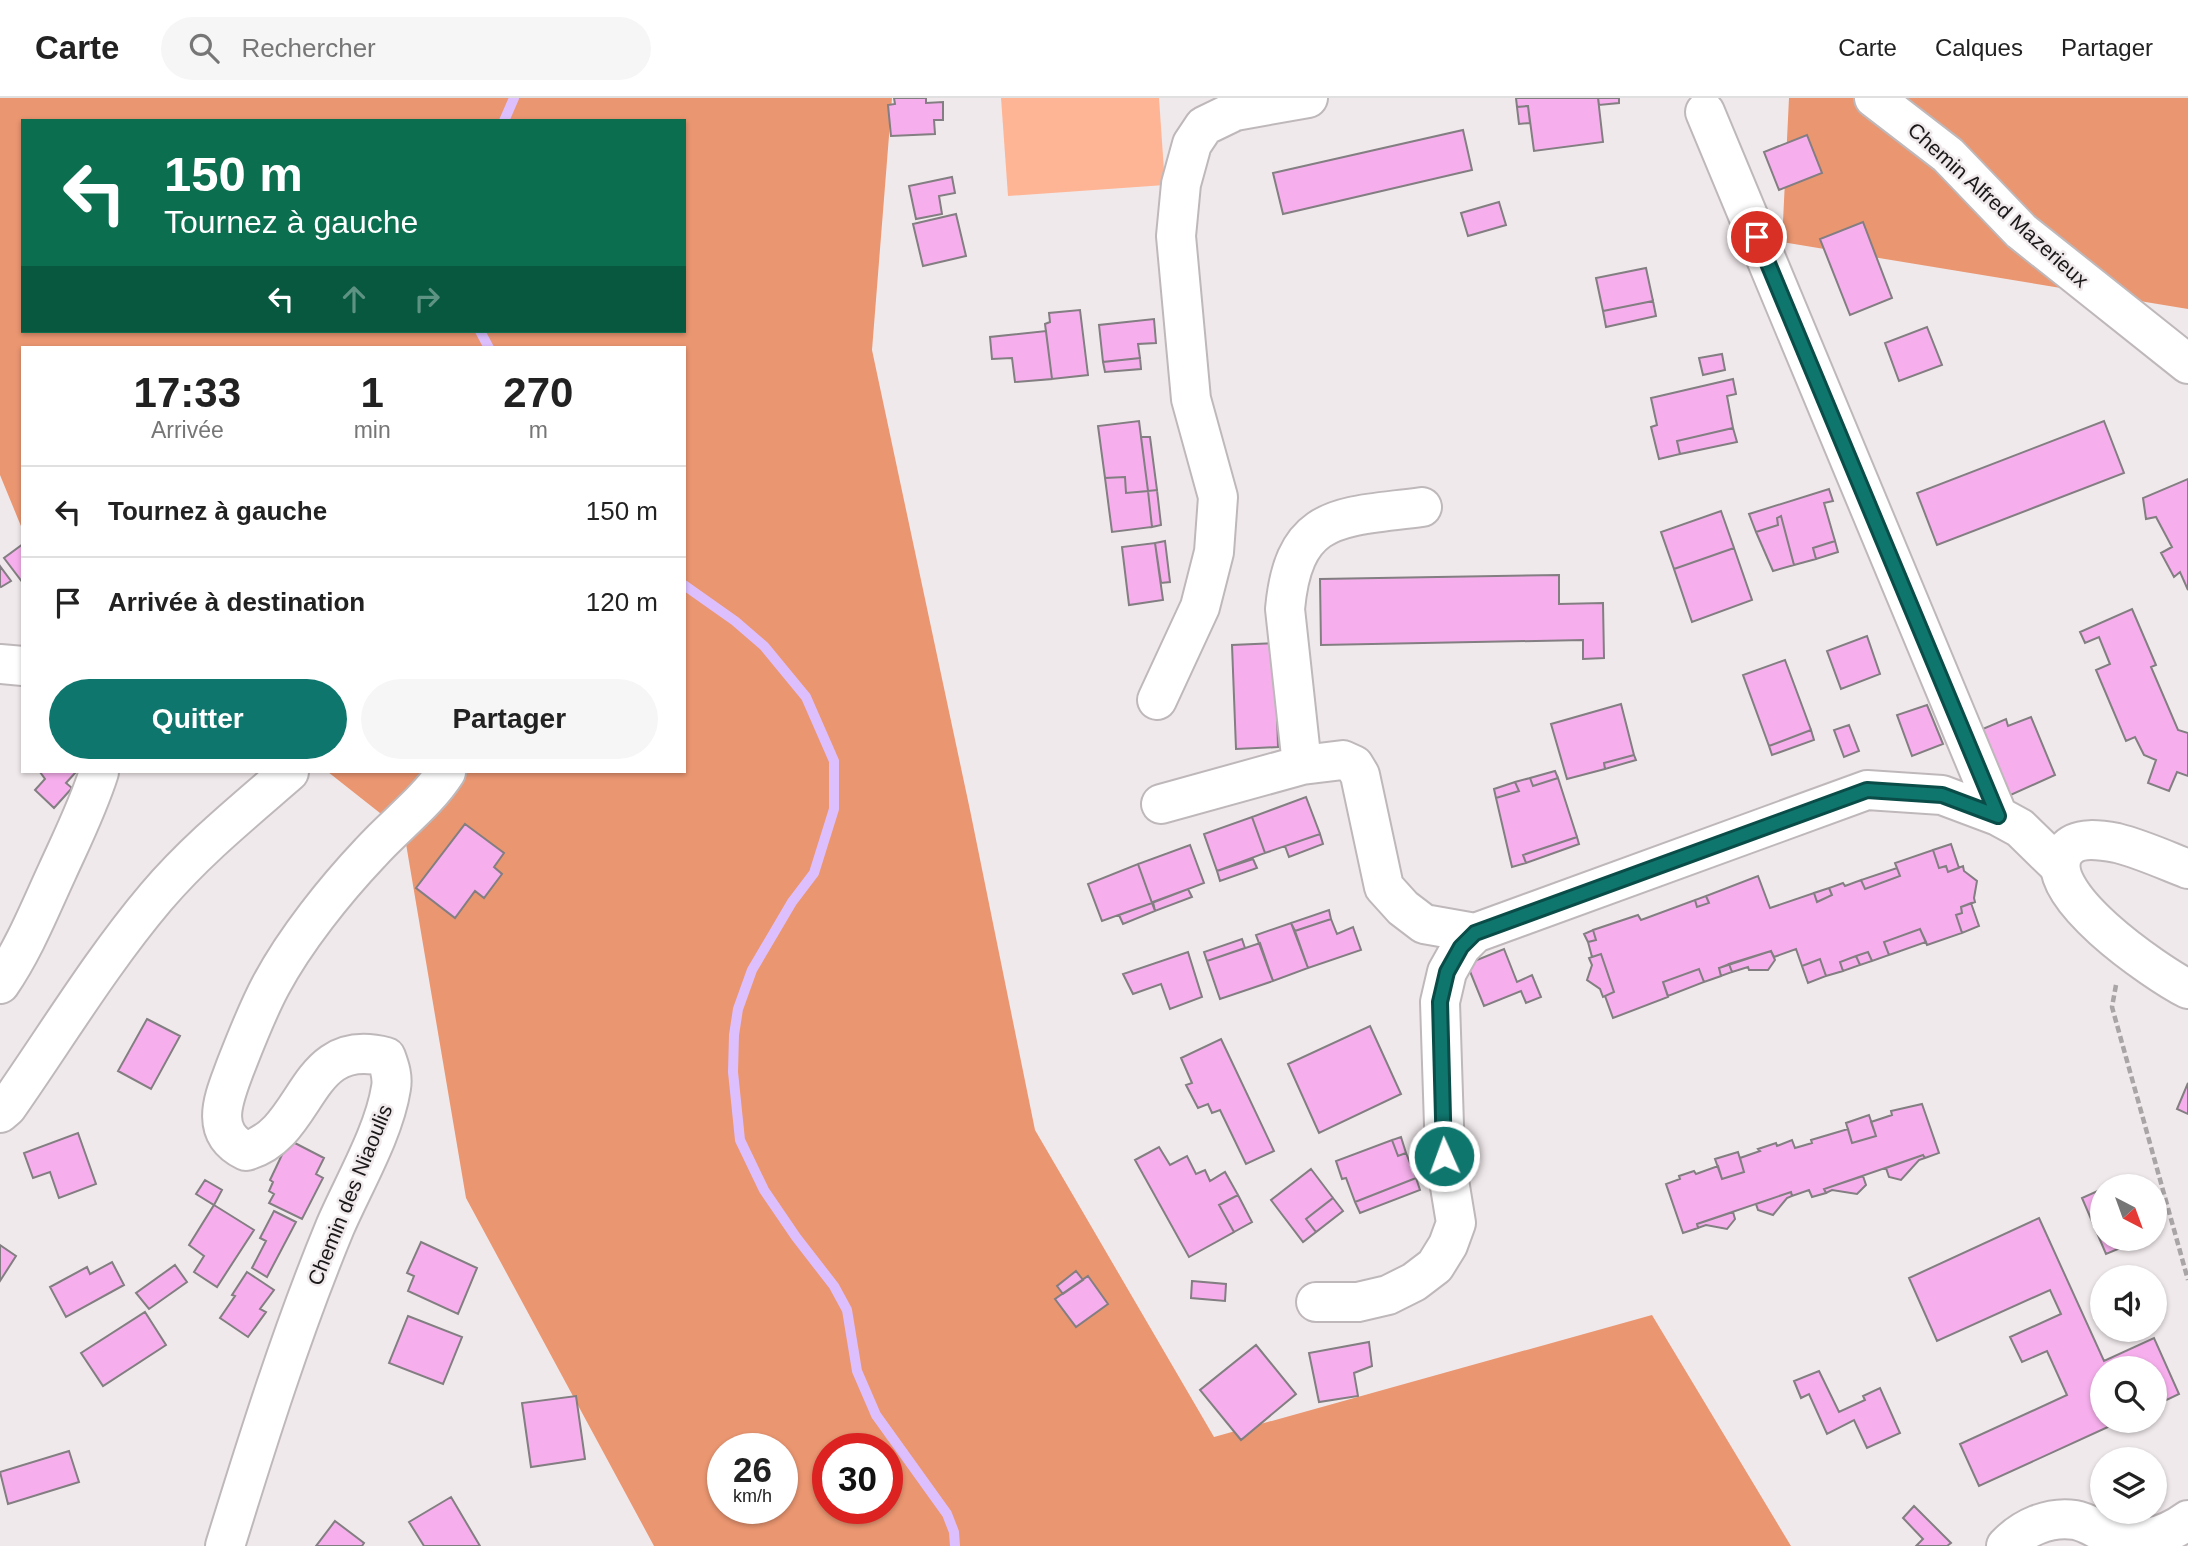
<!DOCTYPE html>
<html lang="fr">
<head>
<meta charset="utf-8">
<style>
  body { margin:0; font-family:Helvetica,sans-serif; background:#f6f6f6; color:#222; height:100vh; display:flex; flex-direction:column; font-size:26px; white-space:nowrap }
  * { box-sizing:border-box; margin:0 }
  p { font-size:23px; color:#767676 }
  .icon { flex:none; width:38px; height:38px; fill:none; stroke:currentColor; stroke-width:2; stroke-linecap:round; stroke-linejoin:round }
  .map { position:relative; flex:1; overflow:hidden }
  .side { position:absolute; left:21px; top:248px; width:665px; height:427px; display:flex; flex-direction:column; background:#fff; border-radius:0px; box-shadow:0 2px 5px #0004 }
  .side>* { flex:none }
  .top-card { position:absolute; left:21px; top:21px; width:665px; height:214px; border-radius:0px; box-shadow:0 2px 5px #0004; background:#0b6e4f; color:#fff; overflow:hidden }
  .needle { width:46px; rotate:139deg }
  .fabs { position:absolute; left:2090px; top:1076px; display:grid; gap:14px }
  .fabs a { display:grid; place-items:center; width:77px; height:77px; border-radius:50%; background:#fff; box-shadow:0 2px 5px #0004; font-size:35px }
  .speed { position:absolute; left:707px; top:1335px; display:flex; gap:14px; font-size:35px; font-weight:700; text-align:center }
  .speed>* { display:grid; place-content:center; width:91px; height:91px; border-radius:50%; background:#fff; box-shadow:0 2px 5px #0004; line-height:1 }
  .speed small { font-size:18px; font-weight:400 }
  .speed .limit { border:10px solid #d22; background:#fff; color:#111 }
  .pin { position:absolute; display:grid; place-items:center; width:60px; height:60px; color:#fff; margin:-30px; border:4px solid #fff; border-radius:50%; box-shadow:0 2px 7px #0007 }
  .me { position:absolute; width:77px; margin:-38px; rotate:358deg; stroke-linejoin:round; filter:drop-shadow(0 0 5px #0008) }
  .turn { display:flex; align-items:center; gap:24px; height:147px; padding:0 28px; font-size:32px }
  .turn .icon { width:91px; height:91px; stroke-width:2.5 }
  .turn b { display:block; font-size:49px; line-height:60px }
  .lanes { display:flex; align-items:center; height:66px; padding:0 28px; background:#0003; justify-content:center; gap:35px; direction:ltr }
  .lanes .off { opacity:.35 }
  .eta { display:flex; justify-content:space-evenly; align-items:center; height:119px; text-align:center }
  .eta b { font-size:42px; font-weight:700; line-height:49px }
  .primary-button { display:flex; gap:14px; margin-top:auto; padding:14px 28px }
  .primary-button a { flex:1; height:80px; border-radius:42px; background:#0f766e; color:#fff; font-size:28px; font-weight:700; line-height:80px; text-align:center }
  .primary-button a+a { background:#f6f6f6; color:#222 }
  ul { padding:0; list-style:none }
  li { display:flex; align-items:center; gap:21px; height:91px; padding:0 28px; border-top:2px solid #e0e0e0 }
  li div { flex:1 }
  li b { display:block; font-size:26px }
  li em { font-style:normal }
  header { display:flex; align-items:center; gap:42px; box-sizing:border-box; height:98px; padding:0 35px; background:#fff; border-bottom:2px solid #e0e0e0 }
  header strong { font-size:33px }
  nav { display:flex; gap:38px; margin-inline-start:auto; font-size:24px }
  .search { width:490px; height:63px; background:#f6f6f6; display:flex; align-items:center; gap:18px; box-sizing:border-box; padding:0 24px; border-radius:38px; color:#767676; font-size:26px }
  .map>svg:first-child { display:block }
  .green { fill:#feb595 }
  .forest { fill:#ea9671; fill-rule:evenodd }
  .lines { fill:none; stroke-linecap:round; stroke-linejoin:round }
  .stream { stroke:#debffd; stroke-width:10 }
  .building { fill:#f6afec; stroke:#827e81; stroke-width:2 }
  .minor-casing { stroke:#bfb8ba; stroke-width:42 }
  .major-casing { stroke:#bfb8ba; stroke-width:42 }
  .path { stroke:#a9a4a5; stroke-width:4.5; stroke-dasharray:7 3.5; stroke-linecap:butt }
  .minor { stroke:#fff; stroke-width:38 }
  .major { stroke:#fff; stroke-width:38 }
  .route-casing { stroke:#0a4d48; stroke-width:18 }
  .route { stroke:#0f766e; stroke-width:12 }
  .labels { text-anchor:middle; stroke-width:5; stroke-linejoin:round; paint-order:stroke }
  .street-label { font-size:21px; fill:#1a1818; stroke:#f0e9eb }
</style>
</head>
<body>
<header>
<strong>Carte</strong>
<div class="search"><svg class="icon" aria-label="search" viewBox="0 0 24 24"><circle cx="10" cy="10" r="6"/><path d="M15 15l6 6"/></svg>Rechercher</div>
<nav><a>Carte</a><a>Calques</a><a>Partager</a></nav>
</header>
<div class="map">
<svg width="2188" height="1448" viewBox="0 0 2188 1448">
  <rect width="100%" height="100%" fill="#f0e9eb"/>
  <path class="green" d="M1001,0H1159L1165,87L1008,98Z"/>
  <path class="forest" d="M0,0H892L872,252L970,712L1035,1032L1214,1339L1652,1217L1791,1448H654L466,1100L404,734L328,674H684V250H23V433L0,377ZM23,23H684V233H23ZM723,1351H782V1410H723ZM828,1351H887V1410H828Z
    M1789,0H2188V211L1782,144Z"/>
  <g class="lines">
    <path class="stream" d="M504,23L514,0
      M480,233L489,250
      M684,487L735,523L764,548L806,599L834,663V711L814,775L792,804L752,872L738,911L734,937L733,974L740,1042L764,1092L796,1139L834,1188L847,1212L857,1273L876,1317L947,1416L954,1434L955,1448"/>
  </g>
  <path class="building" d="M894,0H926V5L943,4V22H934L935,36L891,38L888,7L895,6Z
    M1516,0H1598L1603,44L1534,53L1528,8L1517,9Z
    M1598,0H1619V5L1599,7Z
    M1528,8L1530,25L1519,26L1517,9Z
    M1463,32L1472,72L1283,116L1273,75Z
    M1807,37L1822,75L1779,92L1764,54Z
    M952,79L955,95L939,98L942,116L916,121L909,88Z
    M1499,104L1506,127L1468,138L1461,115Z
    M956,116L966,158L923,168L913,126Z
    M1863,124L1892,200L1850,217L1820,141Z
    M1646,170L1653,203L1603,213L1596,180Z
    M1653,203L1656,218L1606,229L1603,213Z
    M1080,212L1088,277L1052,281L1045,226L1050,224L1049,215Z
    M1154,221L1156,245L1138,246L1140,260L1103,264L1099,227Z
    M1927,229L1942,267L1899,283L1885,245Z
    M1046,233L1052,281L1015,284L1012,260L992,261L990,239Z
    M1722,256L1725,272L1703,277L1699,260Z
    M1140,260L1141,271L1105,274L1103,264Z
    M1733,281L1736,296L1727,298L1733,330L1677,343L1680,356L1659,361L1651,329L1657,327L1651,300Z
    M1139,323L1148,393L1126,395L1125,379L1105,380L1098,328Z
    M2104,323L2124,375L1937,447L1917,395Z
    M1733,330L1737,344L1680,356L1677,343Z
    M1141,339H1150L1157,392L1148,393Z
    M1125,379L1126,395L1148,393L1152,429L1112,434L1105,380Z
    M2188,381V492L2180,474L2174,479L2161,455L2172,449L2156,419L2146,421L2143,400Z
    M1829,391L1833,403L1824,405L1835,443L1813,450L1816,461L1794,467L1781,418L1777,420L1778,427L1756,434L1749,416Z
    M1157,392L1161,427L1152,429L1148,393Z
    M1721,413L1734,450L1674,471L1661,434Z
    M1781,418L1794,467L1773,473L1756,434L1778,427L1777,420Z
    M1165,443L1170,484L1161,485L1155,445Z
    M1835,443L1838,454L1816,461L1813,450Z
    M1155,445L1163,502L1129,507L1122,449Z
    M23,446V485L4,460Z
    M1734,450L1752,502L1692,524L1674,471Z
    M0,468L11,483L1,489L0,488Z
    M1559,477V506L1603,505L1604,560L1583,561V542L1321,547L1320,481Z
    M2132,511L2156,567L2151,569L2178,632L2188,635V678L2177,674L2169,693L2148,685L2156,662L2144,657L2135,639L2126,643L2096,572L2110,566L2099,539L2085,545L2080,534Z
    M1867,538L1880,576L1841,591L1827,553Z
    M1275,545L1278,649L1236,651L1232,547Z
    M1785,562L1811,632L1769,648L1743,577Z
    M1621,606L1634,657L1604,665L1605,671L1567,681L1551,626Z
    M1927,607L1943,646L1912,658L1897,617Z
    M2031,619L2055,677L2004,700L1978,633L2006,621L2008,628Z
    M1849,627L1859,653L1844,659L1834,632Z
    M1811,632L1814,642L1772,657L1769,648Z
    M1634,657L1636,662L1605,671L1604,665Z
    M1555,673L1558,680L1533,688L1530,680Z
    M40,674H76L66,685L72,690L54,710L35,692L45,681Z
    M1530,680L1533,688L1558,680L1577,739L1523,757L1526,765L1512,769L1496,700L1519,693L1515,684Z
    M1515,684L1519,693L1496,700L1494,691Z
    M1306,699L1320,736L1265,755L1252,719Z
    M1252,719L1265,755L1217,773L1204,736Z
    M465,726L504,755L494,769L502,776L484,800L475,793L455,820L416,790Z
    M1320,736L1323,746L1289,759L1285,748Z
    M1577,739L1579,746L1526,765L1523,757Z
    M1951,746L1959,770L1948,774L1946,768L1939,770L1933,752Z
    M1190,747L1204,785L1152,805L1138,766Z
    M1933,752L1939,770L1946,768L1948,774L1963,768L1964,773L1977,783L1974,800L1975,804L1961,809L1962,815L1956,817L1962,835L1927,847L1920,831L1884,844L1889,857L1872,863L1868,854L1856,858L1840,864L1843,873L1826,878L1820,861L1802,868L1796,851L1774,859L1771,853L1719,870L1721,878L1704,884L1699,871L1663,884L1668,899L1613,920L1605,898L1614,894L1601,856L1592,859L1588,844L1596,842L1593,832L1638,817L1641,822L1695,802L1697,809L1709,805L1706,798L1758,778L1770,810L1814,795L1817,804L1832,797L1829,790L1843,785L1845,788L1861,782L1865,791L1900,778L1895,765Z
    M1253,761L1257,770L1220,783L1217,773Z
    M1138,766L1152,805L1102,823L1088,786Z
    M1897,770L1900,778L1865,791L1861,782Z
    M1829,790L1832,797L1817,804L1814,795Z
    M1188,791L1192,799L1155,813L1153,804Z
    M1706,798L1709,805L1697,809L1695,802Z
    M1152,805L1155,813L1123,826L1119,817Z
    M1971,805L1979,828L1962,835L1956,817L1962,815L1961,809Z
    M1329,812L1331,821L1295,833L1291,825Z
    M1331,821L1337,836L1353,829L1361,852L1308,870L1295,833Z
    M1291,825L1308,870L1273,883L1256,837Z
    M1920,831L1926,844L1889,857L1884,844Z
    M1593,832L1596,842L1588,844L1584,836Z
    M1242,841L1245,850L1207,863L1204,854Z
    M1260,845L1273,883L1220,901L1207,863Z
    M1504,851L1517,884L1532,877L1541,899L1526,905L1521,893L1484,908L1467,866Z
    M1771,853L1775,862L1768,872H1749L1748,869L1732,874L1729,866Z
    M1188,854L1202,899L1170,911L1161,886L1133,896L1123,876Z
    M1868,854L1872,863L1860,867L1856,858Z
    M1601,856L1614,894L1603,899L1600,891L1587,882L1592,867L1589,860Z
    M1856,858L1860,867L1843,873L1840,864Z
    M1820,861L1826,878L1808,885L1802,868Z
    M1729,866L1732,874L1721,878L1719,870Z
    M1699,871L1704,884L1668,898L1663,884Z
    M147,921L180,938L151,991L118,973Z
    M1370,928L1401,996L1319,1035L1288,966Z
    M1221,941L1274,1053L1246,1066L1220,1012L1212,1015L1208,1006L1198,1010L1186,987L1192,985L1181,960Z
    M2188,985V1016L2177,1011Z
    M1922,1006L1939,1055L1925,1060L1923,1057L1824,1091L1826,1095L1812,1099L1809,1092L1792,1098L1791,1094L1697,1126L1698,1130L1683,1135L1666,1086L1680,1081L1679,1078L1694,1073L1696,1076L1718,1068L1722,1081L1744,1074L1740,1060L1760,1053L1758,1051L1776,1045L1777,1048L1792,1042L1795,1050L1812,1045L1811,1042L1848,1031L1852,1045L1876,1038L1871,1024L1892,1017L1891,1013Z
    M1869,1017L1876,1038L1852,1045L1846,1025Z
    M78,1035L96,1086L59,1100L50,1074L33,1080L24,1055Z
    M1401,1039L1406,1055L1398,1058L1392,1042Z
    M289,1042L324,1060L316,1076L323,1080L302,1121L269,1105L274,1096L269,1093L273,1084L270,1082Z
    M1392,1042L1398,1058L1406,1055L1416,1080L1355,1104L1346,1080L1342,1081L1336,1063Z
    M1159,1049L1170,1067L1187,1058L1196,1076L1205,1072L1210,1083L1225,1074L1238,1097L1219,1107L1234,1134L1189,1159L1135,1062Z
    M1738,1054L1744,1074L1722,1081L1715,1061Z
    M1923,1057L1925,1060L1919,1062L1901,1082L1889,1079L1886,1070Z
    M1311,1071L1333,1100L1306,1121L1316,1134L1303,1144L1271,1102Z
    M1863,1078L1866,1087L1857,1096L1832,1092L1826,1095L1824,1091Z
    M1416,1080L1420,1092L1360,1115L1355,1104Z
    M205,1082L222,1092L214,1107L196,1096Z
    M2102,1091V1141H2142L2106,1156L2082,1100Z
    M1791,1094L1792,1098L1787,1100L1773,1117L1758,1112L1756,1106Z
    M1238,1097L1252,1124L1234,1134L1219,1107Z
    M1333,1100L1343,1113L1316,1134L1306,1121Z
    M214,1107L254,1132L217,1189L194,1174L204,1158L189,1147Z
    M274,1113L296,1124L267,1179L252,1170L266,1143L260,1140Z
    M1733,1114L1735,1121L1727,1131L1706,1127L1698,1130L1697,1126Z
    M2039,1120L2104,1263L2154,1240L2179,1296L2154,1308V1270H2102V1323H2121L1979,1388L1960,1346L2067,1297L2047,1253L2022,1264L2010,1239L2061,1216L2050,1192L1937,1243L1909,1180Z
    M421,1144L477,1170L458,1216L408,1193L414,1178L407,1175Z
    M0,1147L16,1158L0,1183Z
    M112,1164L124,1187L66,1219L50,1189L87,1169L90,1176Z
    M175,1167L187,1184L149,1211L136,1195Z
    M1076,1173L1083,1182L1063,1196L1057,1188Z
    M247,1174L274,1192L260,1211L266,1214L248,1239L220,1220L235,1198L232,1197Z
    M1088,1178L1108,1206L1076,1229L1055,1201Z
    M1192,1183L1226,1186L1225,1203L1191,1200Z
    M145,1214L166,1247L103,1288L81,1255Z
    M408,1218L462,1239L443,1286L389,1265Z
    M1369,1244L1372,1268L1354,1275L1358,1298L1319,1304L1309,1255Z
    M1256,1247L1296,1296L1241,1342L1200,1292Z
    M1819,1273L1839,1314L1865,1302L1863,1298L1880,1290L1900,1335L1867,1350L1854,1322L1827,1336L1809,1296L1801,1300L1794,1283Z
    M576,1298L585,1361L531,1369L522,1305Z
    M69,1353L79,1384L8,1406L0,1374Z
    M451,1399L480,1448H424L409,1424Z
    M1914,1408L1951,1445L1947,1448H1916L1923,1441L1903,1420Z
    M335,1423L364,1445L362,1448H316Z"/>
  <g class="lines">
    <defs>
      <path id="minor" d="M1874,0L1948,57L2021,133L2188,266
        M1705,14L1998,718
        M0,566L23,568
        M1157,602L1200,509L1214,454L1218,399L1191,301L1176,138L1181,86L1192,46L1204,28L1235,13L1308,0
        M1302,667L1285,511C1294,413 1341,420 1422,409
        M1161,706L1302,667L1343,662L1354,667L1360,677L1384,789L1403,810L1424,826L1475,835
        M0,886C24,851 39,813 57,774C72,741 88,709 99,674
        M0,1015L7,1009C56,939 101,864 156,799C196,752 243,714 289,674
        M1316,1204H1358L1388,1197L1414,1184L1435,1168L1448,1147L1456,1125L1445,1058L1440,904L1447,874L1461,849L1475,835L1867,692L1942,697L1998,718L2020,730L2059,768
        M225,1448C258,1341 292,1233 335,1129C353,1087 384,1035 391,990C393,979 390,970 386,959C302,937 311,1035 246,1053C208,1034 224,1000 235,970C246,942 257,913 271,887C295,842 335,792 370,755C395,727 426,705 446,674"/>
      <path id="major" d="M2188,771C2165,762 2141,751 2117,745C2101,742 2077,738 2066,752C2033,792 2158,876 2188,891
        M2006,1448C2023,1430 2049,1418 2075,1422C2087,1424 2099,1433 2111,1437C2137,1447 2166,1438 2188,1422"/>
    </defs>
    <use href="#minor" class="minor-casing"/>
    <use href="#major" class="major-casing"/>
    <path class="path" d="M2116,887L2112,909L2188,1182"/>
    <use href="#minor" class="minor"/>
    <use href="#major" class="major"/>
  </g>
  <g class="lines">
    <defs>
      <path id="route" d="M1444,1058L1440,904L1447,874L1461,849L1475,835L1867,692L1942,697L1998,718L1757,139"/>
    </defs>
    <use href="#route" class="route-casing"/>
    <use href="#route" class="route"/>
  </g>
  <g class="labels">
    <g class="street-label">
      <text transform="translate(1998 107) rotate(42)" y="7">Chemin Alfred Mazerieux</text>
      <text transform="translate(350 1097) rotate(-68)" y="7">Chemin des Niaoulis</text>
    </g>
  </g>
</svg>
<div class="fabs">
<a><svg class="needle" viewBox="-14 -14 28 28"><path d="M0-13l5 13h-10z" fill="#e53935"/><path d="M0 13l5-13h-10z" fill="#767676"/></svg></a>
<a><svg class="icon" aria-label="sound" viewBox="0 0 24 24"><path d="M4 9h4l5-4v14l-5-4H4zM17 9q2 3 0 6"/></svg></a>
<a><svg class="icon" aria-label="search" viewBox="0 0 24 24"><circle cx="10" cy="10" r="6"/><path d="M15 15l6 6"/></svg></a>
<a><svg class="icon" aria-label="layers" viewBox="0 0 24 24"><path d="M12 4l9 5-9 5-9-5zM3 14l9 5 9-5"/></svg></a>
</div>
<div class="speed"><div>26<small>km/h</small></div><div class="limit">30</div></div>
<div class="pin" style="left:1757px;top:139px;background:#d93025"><svg class="icon" aria-label="arrive" viewBox="0 0 24 24"><path d="M6 21V4h12l-3 4 3 4H6"/></svg></div>
<svg class="me" style="left:1444px;top:1058px" viewBox="-20 -20 40 40"><circle r="17" fill="#0f766e" stroke="#fff" stroke-width="3"/><path d="M0-11L8 9 0 5-8 9z" fill="#fff"/></svg>
<div class="top-card">
<div class="turn"><svg class="icon" aria-label="left" viewBox="0 0 24 24"><path d="M17 20v-9H6M10 6l-5 5 5 5"/></svg><div><b>150 m</b>Tournez à gauche</div></div>
<div class="lanes"><svg class="icon" aria-label="left" viewBox="0 0 24 24"><path d="M17 20v-9H6M10 6l-5 5 5 5"/></svg><svg class="icon off" aria-label="ahead" viewBox="0 0 24 24"><path d="M12 20V5M6 11l6-6 6 6"/></svg><svg class="icon off" aria-label="right" viewBox="0 0 24 24"><path d="M7 20v-9h11M14 6l5 5-5 5"/></svg></div>
</div>
<section class="side">
<div class="eta">
<div><b>17:33</b><p>Arrivée</p></div>
<div><b>1</b><p>min</p></div>
<div><b>270</b><p>m</p></div>
</div>
<ul>
<li><svg class="icon" aria-label="left" viewBox="0 0 24 24"><path d="M17 20v-9H6M10 6l-5 5 5 5"/></svg><div><b>Tournez à gauche</b></div><em>150 m</em></li>
<li><svg class="icon" aria-label="arrive" viewBox="0 0 24 24"><path d="M6 21V4h12l-3 4 3 4H6"/></svg><div><b>Arrivée à destination</b></div><em>120 m</em></li>
</ul>
<div class="primary-button"><a>Quitter</a><a>Partager</a></div>
</section>
</div>
</body>
</html>
